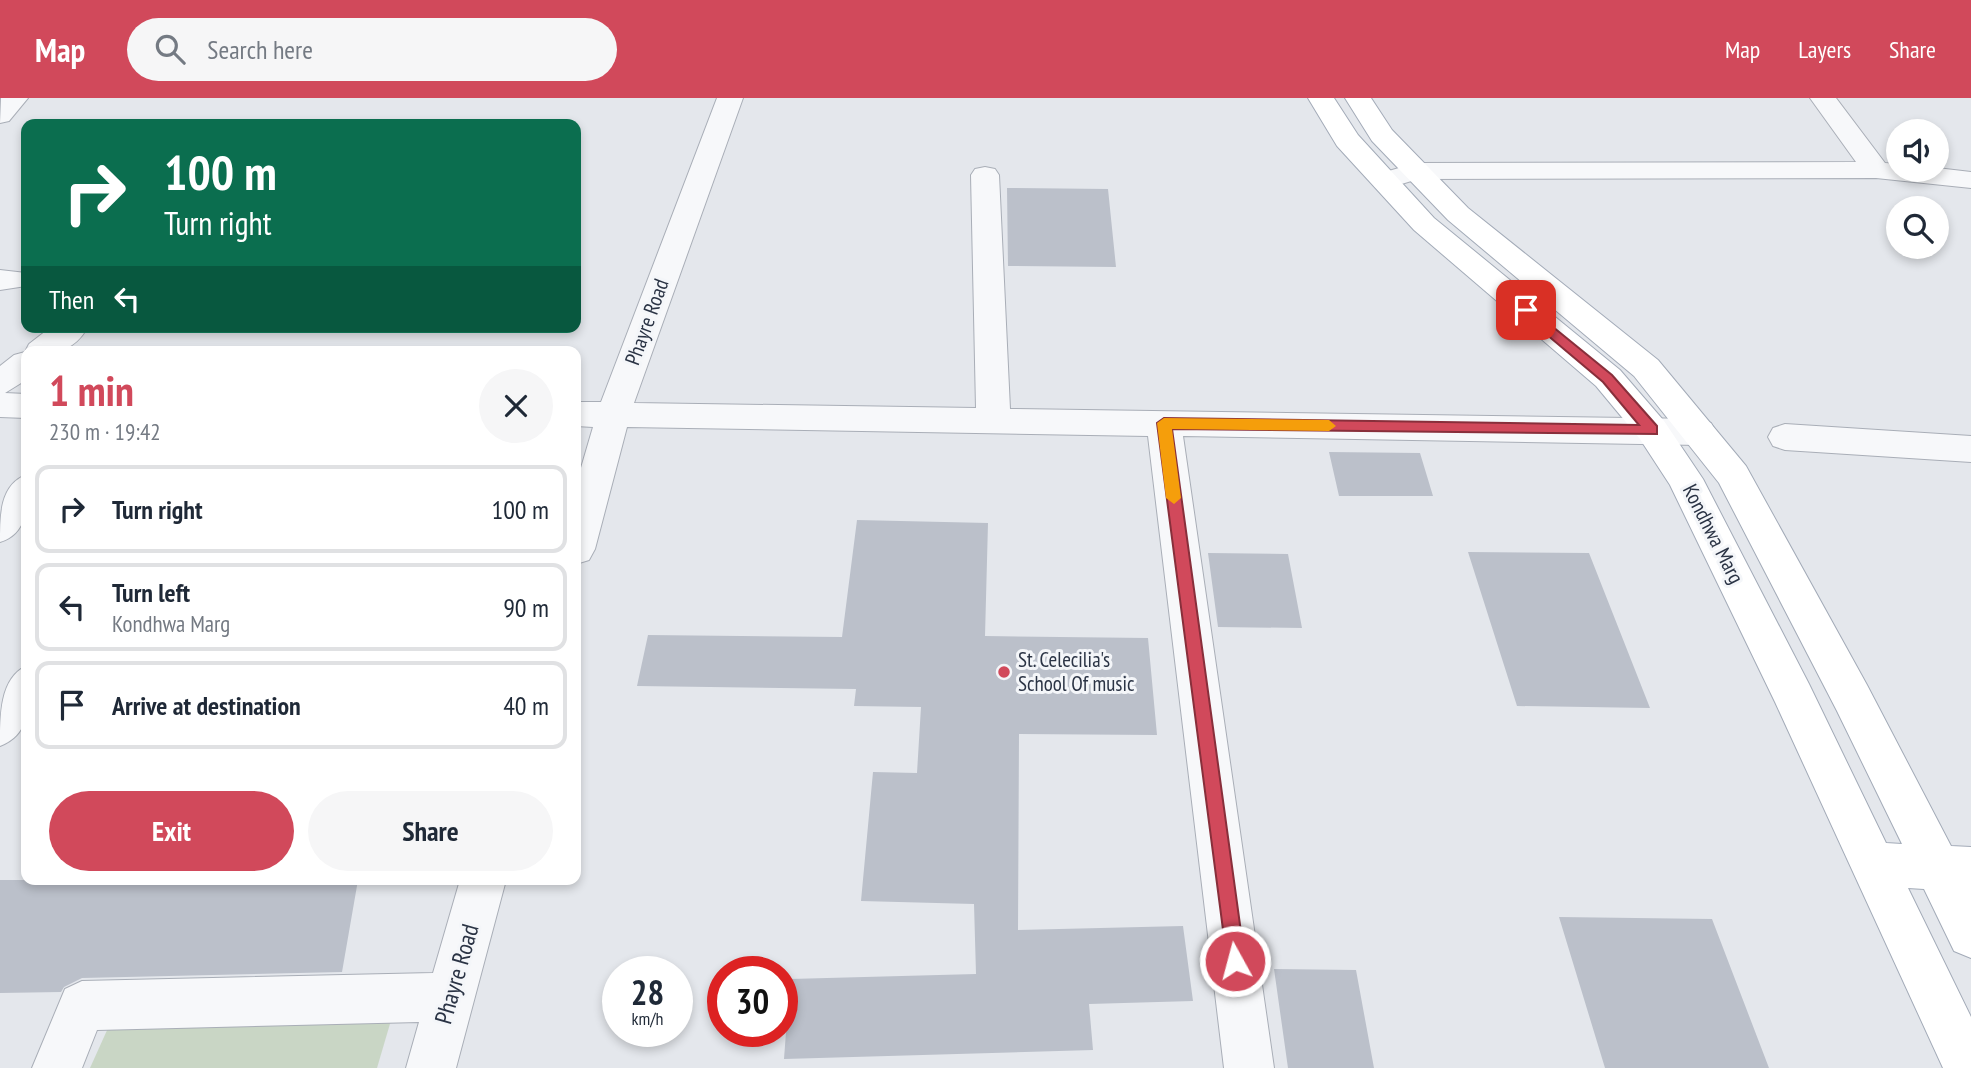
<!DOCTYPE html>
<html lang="en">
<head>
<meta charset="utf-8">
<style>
  body { margin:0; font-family:"PT Sans Narrow",sans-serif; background:#f6f6f7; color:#1f2937; height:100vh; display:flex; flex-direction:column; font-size:26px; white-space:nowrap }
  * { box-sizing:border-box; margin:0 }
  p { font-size:23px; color:#747a83 }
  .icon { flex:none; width:38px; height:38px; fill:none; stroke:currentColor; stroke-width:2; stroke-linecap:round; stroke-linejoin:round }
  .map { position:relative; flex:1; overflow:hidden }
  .side { position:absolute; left:21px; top:248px; width:560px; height:539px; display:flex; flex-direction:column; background:#fff; border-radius:14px; box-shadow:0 4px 10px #0003 }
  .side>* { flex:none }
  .banner { position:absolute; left:21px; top:21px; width:560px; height:214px; border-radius:14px; box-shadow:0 4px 10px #0003; background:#0b6e4f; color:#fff; overflow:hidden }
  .controls { position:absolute; left:1886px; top:21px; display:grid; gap:14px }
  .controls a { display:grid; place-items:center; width:63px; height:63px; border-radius:50%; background:#fff; box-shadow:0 4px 10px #0003; font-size:35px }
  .speed { position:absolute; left:602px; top:858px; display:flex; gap:14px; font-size:35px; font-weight:700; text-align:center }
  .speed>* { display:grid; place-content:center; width:91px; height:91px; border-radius:50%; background:#fff; box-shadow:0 4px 10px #0003; line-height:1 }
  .speed small { font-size:18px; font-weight:400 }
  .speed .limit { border:10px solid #d22; background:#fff; color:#111 }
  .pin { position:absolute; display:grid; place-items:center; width:60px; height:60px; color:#fff; margin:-30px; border-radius:14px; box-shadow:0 4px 10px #0006 }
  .me { position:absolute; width:77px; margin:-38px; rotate:353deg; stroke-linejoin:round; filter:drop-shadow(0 0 5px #0008) }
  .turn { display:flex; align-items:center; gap:24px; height:147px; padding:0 28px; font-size:32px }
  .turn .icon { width:91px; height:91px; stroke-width:2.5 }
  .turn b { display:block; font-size:49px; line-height:60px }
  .then { display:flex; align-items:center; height:66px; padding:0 28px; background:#0003; gap:14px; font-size:26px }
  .round { display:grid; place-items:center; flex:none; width:74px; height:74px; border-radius:37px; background:#f6f6f7 }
  .head { display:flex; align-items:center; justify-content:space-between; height:119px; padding:0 28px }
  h1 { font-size:42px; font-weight:600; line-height:52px; color:#d1495b }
  .cta { display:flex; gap:14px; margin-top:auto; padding:14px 28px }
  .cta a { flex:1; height:80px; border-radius:42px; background:#d1495b; color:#fff; font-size:28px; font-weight:600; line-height:80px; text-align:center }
  .cta a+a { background:#f6f6f7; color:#1f2937 }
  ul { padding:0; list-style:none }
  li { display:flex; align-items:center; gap:21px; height:88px; margin:0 14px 10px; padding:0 14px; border:4px solid #e0e1e3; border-radius:14px }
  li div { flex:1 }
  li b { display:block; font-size:26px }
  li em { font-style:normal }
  header { display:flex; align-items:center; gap:42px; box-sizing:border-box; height:98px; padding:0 35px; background:#d1495b; color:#fff }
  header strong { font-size:33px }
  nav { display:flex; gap:38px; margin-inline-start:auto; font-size:24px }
  .search { width:490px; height:63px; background:#f6f6f7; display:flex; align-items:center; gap:18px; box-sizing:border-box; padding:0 24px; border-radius:38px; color:#747a83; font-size:26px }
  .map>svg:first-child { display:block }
  .green { fill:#c9d6c5 }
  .building { fill:#bbc0ca }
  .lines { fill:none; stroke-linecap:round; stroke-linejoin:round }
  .minor-casing { stroke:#a9aeb7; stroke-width:2 }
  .major-casing { stroke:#a3abb8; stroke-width:2 }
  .minor { fill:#f7f8fa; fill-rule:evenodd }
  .major { fill:#fff; fill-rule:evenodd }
  .route { fill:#d1495b; stroke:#882f3b; stroke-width:2 }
  .slow { fill:#f59e0b }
  .poi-dot { fill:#d1495b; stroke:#f4f6f9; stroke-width:2.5 }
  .labels { text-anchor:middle; stroke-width:6; stroke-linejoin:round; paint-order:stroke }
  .street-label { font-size:21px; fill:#2b3445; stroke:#f4f6f9 }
  .poi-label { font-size:21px; fill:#2b3445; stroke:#f4f6f9; text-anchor:start }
  .near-street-label { font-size:24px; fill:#2b3445; stroke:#f4f6f9 }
</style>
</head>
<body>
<header>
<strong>Map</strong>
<div class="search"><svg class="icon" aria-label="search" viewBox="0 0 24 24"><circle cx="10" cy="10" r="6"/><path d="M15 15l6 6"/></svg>Search here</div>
<nav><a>Map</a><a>Layers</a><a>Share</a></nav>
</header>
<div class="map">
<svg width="1971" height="970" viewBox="0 0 1971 970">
  <rect width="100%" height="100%" fill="#e4e7ec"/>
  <path class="green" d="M113,919H392L377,970H90Z"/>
  <path class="building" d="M1007,90L1108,91L1116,169L1008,168Z
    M1329,354L1420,355L1433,398H1339Z
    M857,422L988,425L985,538L1148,540L1157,637L1019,636L1018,832L1183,828L1193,903L1089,906L1093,952L784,961L790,881L976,876L974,806L861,803L873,674L917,675L921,609L854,608L856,591L637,588L648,537L842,539Z
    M1468,454L1589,455L1650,610L1517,608Z
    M1208,455L1288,456L1302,530L1218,529Z
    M0,782H358L342,874L82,880L64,889L61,894L0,895Z
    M1559,819L1712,821L1769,970H1605Z
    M1274,871L1356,872L1374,970H1288Z"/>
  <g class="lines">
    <defs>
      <path id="minor" d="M28,0L9,23L0,25L1,0Z
        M717,0H743L634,305L976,310L971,77L975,71L985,69L995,71L999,77L1010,311L1699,321L1711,325L1716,334L1711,343L1699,347L1183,338L1274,970H1224L1148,338L627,329L595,451L589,462L576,466V387L593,329L576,328V304H601Z
        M1810,0H1836L1885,65L1899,66V72L1937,70L1971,74V90L1876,80L1418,81L1385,91L1375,89L1371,83L1375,77L1416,65L1856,64Z
        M0,172L26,175V188L0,192Z
        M51,229H88C71,257 55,254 26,254V282L5,295L26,296V320L0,319V268L14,257L25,254L29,246Z
        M1785,326L1971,338V364L1785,352L1773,348L1768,339L1773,330Z
        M26,377C27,404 30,435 0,444C0,417 0,387 26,377Z
        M26,568C27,600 35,635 0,648C0,616 0,581 26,568Z
        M460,782H506L456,970H406L419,924L97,932L82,970H32L65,891L82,883L433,875Z"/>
      <path id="major" d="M1308,0H1334L1358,37L1434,120L1620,272L1664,323L1703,381L1809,586L1886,745L1902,746L1837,613L1719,385L1634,278L1448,122L1372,43L1345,0H1371L1392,32L1468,110L1658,262L1746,368L1867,587L1951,748L1971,749V860L1954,853L1924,791L1908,790L1971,919V970H1943L1775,604L1670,387L1640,341L1596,288L1414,132L1337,48Z"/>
    </defs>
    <use href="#minor" class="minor-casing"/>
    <use href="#major" class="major-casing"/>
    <use href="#minor" class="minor"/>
    <use href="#major" class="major"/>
  </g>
  <path class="route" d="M1526,207L1612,277L1657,328V336L1172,331L1245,863L1242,870L1235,873L1228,870L1157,325L1164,320L1639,327L1603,284L1521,215L1519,212Z"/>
  <path class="slow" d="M1164,320L1329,322L1336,328L1329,333L1172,331L1181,400L1174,406L1166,400L1157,325Z"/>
  <circle class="poi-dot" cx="1004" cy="574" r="7"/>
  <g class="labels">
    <g class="street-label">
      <text transform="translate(647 224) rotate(-70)" y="7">Phayre Road</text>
      <text transform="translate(1713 436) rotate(63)" y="7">Kondhwa Marg</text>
    </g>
    <g class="poi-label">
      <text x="1018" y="569">St. Celecilia's<tspan x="1018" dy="24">School Of music</tspan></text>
    </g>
    <g class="near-street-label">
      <text transform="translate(457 876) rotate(-74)" y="8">Phayre Road</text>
    </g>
  </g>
</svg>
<div class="controls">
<a><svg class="icon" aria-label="sound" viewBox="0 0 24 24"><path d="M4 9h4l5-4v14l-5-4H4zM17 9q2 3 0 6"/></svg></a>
<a><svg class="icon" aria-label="search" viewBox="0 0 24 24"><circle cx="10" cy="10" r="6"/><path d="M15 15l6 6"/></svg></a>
</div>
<div class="speed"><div>28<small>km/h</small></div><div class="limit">30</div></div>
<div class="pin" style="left:1526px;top:212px;background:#d93025"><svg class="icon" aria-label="arrive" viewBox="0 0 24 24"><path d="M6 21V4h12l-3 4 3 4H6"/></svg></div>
<svg class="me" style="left:1235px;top:863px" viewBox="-20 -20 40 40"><circle r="17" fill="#d1495b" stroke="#fff" stroke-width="3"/><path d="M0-11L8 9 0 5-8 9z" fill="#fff"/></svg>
<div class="banner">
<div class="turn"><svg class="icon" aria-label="right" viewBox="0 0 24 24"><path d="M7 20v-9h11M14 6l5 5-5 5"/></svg><div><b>100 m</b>Turn right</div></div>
<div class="then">Then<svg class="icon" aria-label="left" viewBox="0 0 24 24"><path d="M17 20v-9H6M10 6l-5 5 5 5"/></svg></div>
</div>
<section class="side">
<div class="head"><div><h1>1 min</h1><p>230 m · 19:42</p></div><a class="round"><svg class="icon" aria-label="close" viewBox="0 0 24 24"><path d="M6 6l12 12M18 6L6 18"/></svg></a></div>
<ul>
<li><svg class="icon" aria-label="right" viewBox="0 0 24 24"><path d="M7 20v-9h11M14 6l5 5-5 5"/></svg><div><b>Turn right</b></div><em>100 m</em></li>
<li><svg class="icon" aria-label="left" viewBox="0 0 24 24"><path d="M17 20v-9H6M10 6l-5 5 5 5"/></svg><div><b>Turn left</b><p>Kondhwa Marg</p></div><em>90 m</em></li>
<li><svg class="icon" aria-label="arrive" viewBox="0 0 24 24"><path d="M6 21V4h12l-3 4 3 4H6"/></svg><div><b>Arrive at destination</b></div><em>40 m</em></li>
</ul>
<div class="cta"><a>Exit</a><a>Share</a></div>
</section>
</div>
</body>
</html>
